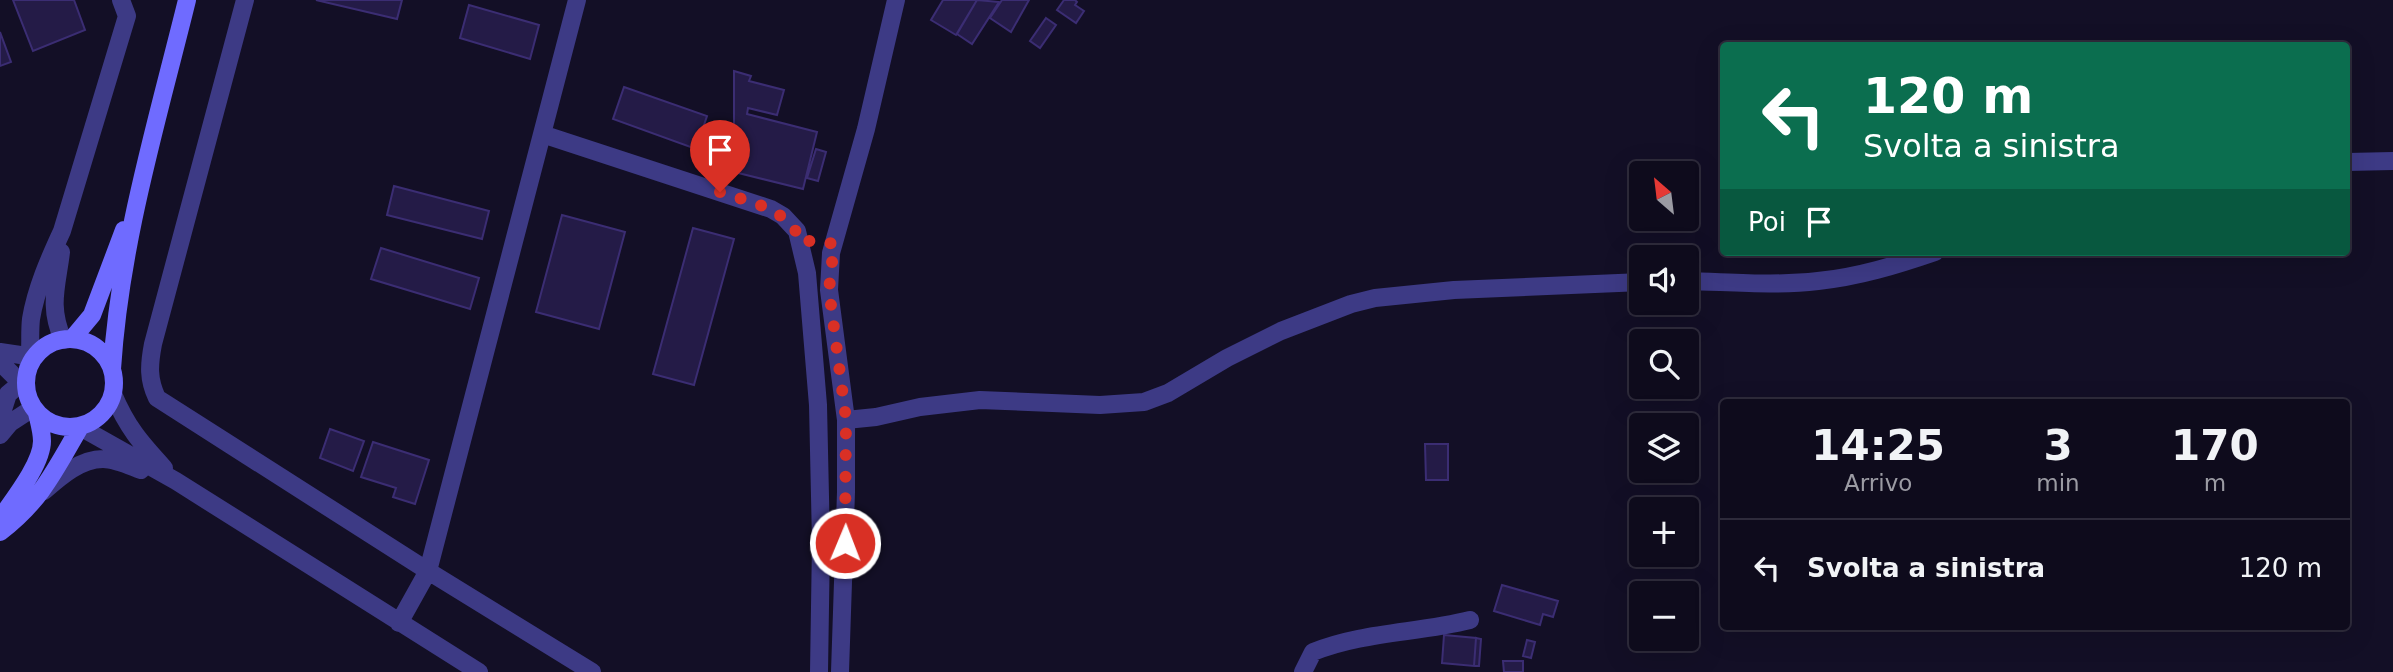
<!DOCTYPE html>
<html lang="it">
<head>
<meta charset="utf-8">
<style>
  body { margin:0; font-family:"DejaVu Sans",sans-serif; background:#171425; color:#f1f3f6; height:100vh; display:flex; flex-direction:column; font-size:26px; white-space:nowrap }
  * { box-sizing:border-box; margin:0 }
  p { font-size:23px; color:#9b9ba3 }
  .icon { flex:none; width:38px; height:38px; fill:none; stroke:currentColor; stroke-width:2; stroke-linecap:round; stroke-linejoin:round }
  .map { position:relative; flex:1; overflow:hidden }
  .details { position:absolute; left:1720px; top:399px; width:630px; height:231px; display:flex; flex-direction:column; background:#0e0b1c; border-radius:7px; box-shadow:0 7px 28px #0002,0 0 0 2px #2e2b3b }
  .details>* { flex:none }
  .hud { position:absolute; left:1720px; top:42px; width:630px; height:214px; border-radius:7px; box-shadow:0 7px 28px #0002,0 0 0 2px #2e2b3b; background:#0b6e4f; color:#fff; overflow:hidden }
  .needle { width:46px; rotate:332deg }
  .tools { position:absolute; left:1629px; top:161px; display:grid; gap:14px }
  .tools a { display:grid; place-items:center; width:70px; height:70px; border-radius:7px; background:#0e0b1c; box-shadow:0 7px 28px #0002,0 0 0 2px #2e2b3b; font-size:35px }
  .pin { position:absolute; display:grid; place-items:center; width:60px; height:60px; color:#fff; margin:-72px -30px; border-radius:50% 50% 50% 0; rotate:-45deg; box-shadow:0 0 7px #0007 }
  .pin .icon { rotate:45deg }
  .me { position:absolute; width:77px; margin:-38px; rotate:1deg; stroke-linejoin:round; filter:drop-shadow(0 0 5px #0008) }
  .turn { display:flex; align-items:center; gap:24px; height:147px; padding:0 28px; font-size:32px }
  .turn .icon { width:91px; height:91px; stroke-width:2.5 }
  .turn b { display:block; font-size:49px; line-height:60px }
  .then { display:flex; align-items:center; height:66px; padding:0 28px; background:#0003; gap:14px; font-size:26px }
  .eta { display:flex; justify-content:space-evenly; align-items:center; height:119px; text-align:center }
  .eta b { font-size:42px; font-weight:600; line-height:49px }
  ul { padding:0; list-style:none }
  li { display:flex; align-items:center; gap:21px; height:98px; padding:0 28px; border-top:2px solid #2e2b3b }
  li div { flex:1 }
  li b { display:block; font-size:26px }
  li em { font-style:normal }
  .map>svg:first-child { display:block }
  .building { fill:#241b47; stroke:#3b2d73; stroke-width:2 }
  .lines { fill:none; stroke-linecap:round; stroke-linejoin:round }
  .street { stroke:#3d3a85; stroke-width:18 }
  .secondary { stroke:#6f6bff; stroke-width:18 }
  .route { stroke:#d93025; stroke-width:12; stroke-dasharray:0 21.6 }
</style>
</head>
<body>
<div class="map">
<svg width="2393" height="672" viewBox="0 0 2393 672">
  <rect width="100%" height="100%" fill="#130f26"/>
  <path class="building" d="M13,0H74L85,30L33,51Z
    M316,0H402L397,19Z
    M943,0H977L956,35L931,20Z
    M977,0L999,2L972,44L957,34Z
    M1002,0H1029L1011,32L990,18Z
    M1064,0H1075L1077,2L1075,5L1084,11L1076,23L1057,10Z
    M469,5L539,25L530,59L460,38Z
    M1046,18L1056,25L1040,48L1030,41Z
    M0,32L11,62L0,66Z
    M734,71L751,76L749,81L784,90L777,115L748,108L747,114L817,132L803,189L734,172Z
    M624,87L707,116L696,149L613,119Z
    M816,149L826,152L818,181L807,178Z
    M394,186L489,211L482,239L387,215Z
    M562,215L625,232L599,329L536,312Z
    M693,228L734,239L694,385L653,374Z
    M381,248L479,278L470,309L371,279Z
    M330,429L364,441L353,471L320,458Z
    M373,442L429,460L415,504L393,497L396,488L361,477Z
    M1425,444H1448V480H1426Z
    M1502,585L1558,601L1553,617L1543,614L1540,625L1494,611Z
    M1444,635L1476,638L1474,666L1442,663Z
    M1476,638L1481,639L1479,666H1474Z
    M1527,640L1535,642L1531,658L1523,656Z
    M1503,661H1523V672H1504Z"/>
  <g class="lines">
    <path class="street" d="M245,0L153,344C149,365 148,379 157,398L428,571L592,672
      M542,134L771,209L783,216L797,231L807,273L818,405L821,542L819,672
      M2347,162L2393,161
      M61,252C57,286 48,306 63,340
      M1687,281C1731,282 1775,286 1818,281C1858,277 1897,265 1935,252
      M0,352L27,356L38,352
      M0,362L26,388
      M28,368C32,352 29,336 31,319C36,289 49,259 62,231L127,16L121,0
      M113,394C127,427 140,442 164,468
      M0,419L8,394L26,379
      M846,420L876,417L920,407L980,400L1100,405L1144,402L1168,393L1227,358L1281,331L1351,304L1375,298L1454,290L1642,282
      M80,427L176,481L479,672
      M0,435L10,423L33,408
      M44,491C60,477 80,459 103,459C115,459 130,466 141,470
      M399,623L428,571L577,0
      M840,672L846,492V420L829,290L831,253L866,129L896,0
      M1303,672L1313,652C1362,632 1418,633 1470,620"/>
    <path class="secondary" d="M26 383a44 44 0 1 1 88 0a44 44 0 1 1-88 0Z
      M72,339L92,315L124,230
      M112,369C120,243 157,122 187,0
      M0,519C13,500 42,464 42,441C42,432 39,422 37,413
      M0,532C41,501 55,470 80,427"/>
  </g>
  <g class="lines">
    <path class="route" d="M720,192C752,203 788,208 802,243L813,240L834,244L829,290L846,419L845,543"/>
  </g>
</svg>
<div class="tools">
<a><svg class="needle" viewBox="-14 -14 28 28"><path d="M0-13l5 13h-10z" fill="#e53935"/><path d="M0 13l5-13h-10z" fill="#9b9ba3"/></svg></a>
<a><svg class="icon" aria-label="sound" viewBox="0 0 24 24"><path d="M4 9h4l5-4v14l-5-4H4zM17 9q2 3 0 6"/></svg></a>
<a><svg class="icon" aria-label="search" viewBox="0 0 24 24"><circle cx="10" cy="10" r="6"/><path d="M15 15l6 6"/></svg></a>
<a><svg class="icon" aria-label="layers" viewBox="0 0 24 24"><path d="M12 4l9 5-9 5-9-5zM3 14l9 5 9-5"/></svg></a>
<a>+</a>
<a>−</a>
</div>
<div class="pin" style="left:720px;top:192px;background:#d93025"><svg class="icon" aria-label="arrive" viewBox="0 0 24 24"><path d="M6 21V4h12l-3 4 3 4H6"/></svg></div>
<svg class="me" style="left:845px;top:543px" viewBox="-20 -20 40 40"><circle r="17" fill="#d93025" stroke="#fff" stroke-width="3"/><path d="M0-11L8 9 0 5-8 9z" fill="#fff"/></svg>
<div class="hud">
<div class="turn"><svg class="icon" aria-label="left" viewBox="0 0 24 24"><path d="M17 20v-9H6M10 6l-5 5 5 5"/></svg><div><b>120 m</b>Svolta a sinistra</div></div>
<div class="then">Poi<svg class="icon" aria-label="arrive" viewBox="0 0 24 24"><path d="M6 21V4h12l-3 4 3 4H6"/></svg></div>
</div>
<section class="details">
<div class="eta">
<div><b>14:25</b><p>Arrivo</p></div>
<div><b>3</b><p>min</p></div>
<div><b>170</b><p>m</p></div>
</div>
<ul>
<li><svg class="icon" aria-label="left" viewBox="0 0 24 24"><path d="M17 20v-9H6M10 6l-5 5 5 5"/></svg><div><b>Svolta a sinistra</b></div><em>120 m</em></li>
</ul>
</section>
</div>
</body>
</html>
